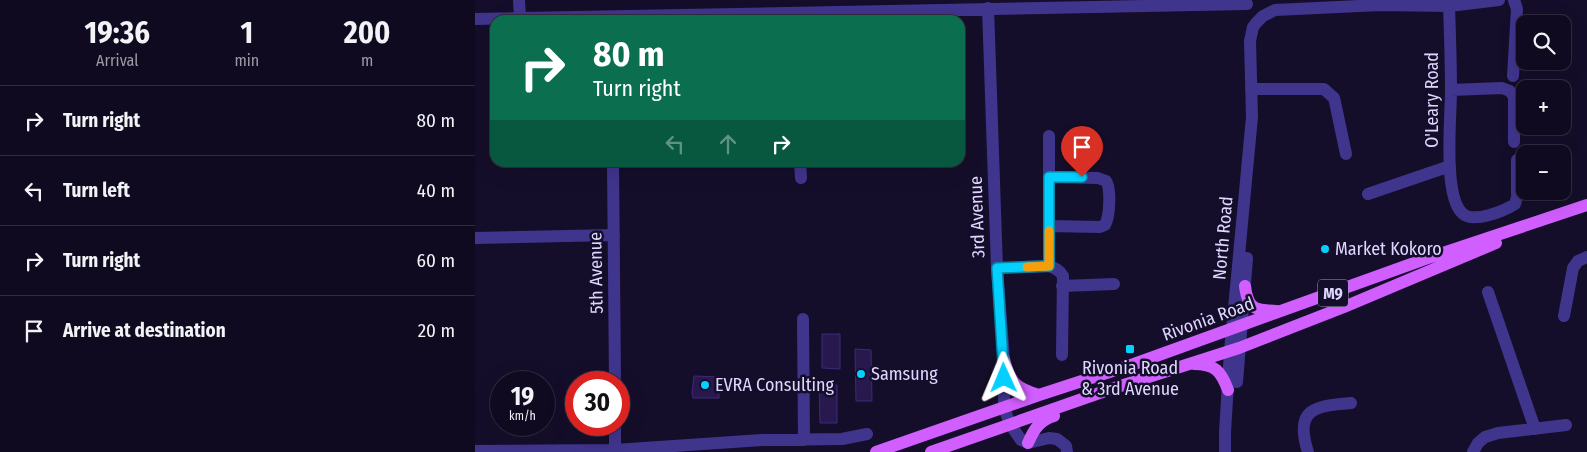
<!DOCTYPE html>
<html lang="en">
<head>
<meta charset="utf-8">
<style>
  body { margin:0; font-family:"Fira Sans Condensed",sans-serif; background:#191329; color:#f1f3f6; height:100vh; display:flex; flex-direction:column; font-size:19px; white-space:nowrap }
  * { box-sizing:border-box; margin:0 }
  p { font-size:16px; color:#9c9aa5 }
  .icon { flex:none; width:28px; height:28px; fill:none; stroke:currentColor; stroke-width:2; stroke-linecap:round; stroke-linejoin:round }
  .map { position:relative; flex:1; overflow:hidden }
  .panel { display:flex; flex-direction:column; background:#100a20; width:475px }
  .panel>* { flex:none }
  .hud { position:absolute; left:15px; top:15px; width:475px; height:152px; border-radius:15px; box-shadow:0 5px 20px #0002,0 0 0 1px #302b3e; background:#0b6e4f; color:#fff; overflow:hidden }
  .buttons { position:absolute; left:1041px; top:15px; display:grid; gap:10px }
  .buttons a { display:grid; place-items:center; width:55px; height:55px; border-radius:10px; background:#100a20; box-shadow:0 5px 20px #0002,0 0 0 1px #302b3e; font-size:25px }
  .speed { position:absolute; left:15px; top:371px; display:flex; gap:10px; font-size:25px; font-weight:700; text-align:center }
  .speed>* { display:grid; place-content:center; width:65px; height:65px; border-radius:50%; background:#100a20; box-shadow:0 5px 20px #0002,0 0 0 1px #302b3e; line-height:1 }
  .speed small { font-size:12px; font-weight:400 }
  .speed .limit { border:8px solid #d22; background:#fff; color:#111 }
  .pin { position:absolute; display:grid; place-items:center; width:42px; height:42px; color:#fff; margin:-51px -21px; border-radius:50% 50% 50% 0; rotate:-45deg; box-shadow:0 0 5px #0007 }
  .pin .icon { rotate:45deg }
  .me { position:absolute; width:55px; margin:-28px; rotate:359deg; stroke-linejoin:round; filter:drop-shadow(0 0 4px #0008) }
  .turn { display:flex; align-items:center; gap:18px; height:105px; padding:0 20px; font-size:22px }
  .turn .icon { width:65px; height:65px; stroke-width:2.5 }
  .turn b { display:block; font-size:35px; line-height:42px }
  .lanes { display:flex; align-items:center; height:48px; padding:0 20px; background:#0003; justify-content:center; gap:25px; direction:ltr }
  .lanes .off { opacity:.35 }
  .eta { display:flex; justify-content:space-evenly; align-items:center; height:85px; text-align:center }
  .eta b { font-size:30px; font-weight:700; line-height:35px }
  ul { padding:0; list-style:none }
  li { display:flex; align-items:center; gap:15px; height:70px; padding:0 20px; border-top:1px solid #302b3e }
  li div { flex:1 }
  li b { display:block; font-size:19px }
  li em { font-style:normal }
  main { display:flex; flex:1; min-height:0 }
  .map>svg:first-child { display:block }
  .building { fill:#27184d; stroke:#40287b }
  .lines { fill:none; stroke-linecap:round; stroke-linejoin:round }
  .minor { stroke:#40358d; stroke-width:12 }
  .major { stroke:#d15eff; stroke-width:12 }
  .route-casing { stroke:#0287a6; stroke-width:12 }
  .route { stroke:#03d0ff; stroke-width:9 }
  .slow { stroke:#f59e0b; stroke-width:9 }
  .poi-dot { fill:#03d0ff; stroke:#150e2a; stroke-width:2 }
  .labels { text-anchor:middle; stroke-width:5; stroke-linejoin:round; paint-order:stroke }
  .shield { fill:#150e2a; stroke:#a29bbf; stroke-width:1 }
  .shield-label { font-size:16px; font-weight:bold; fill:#dfd7ff }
  .street-label { font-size:18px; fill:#dfd7ff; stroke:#150e2a }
  .poi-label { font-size:18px; fill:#dfd7ff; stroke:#150e2a; text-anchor:start }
</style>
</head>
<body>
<main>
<section class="panel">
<div class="eta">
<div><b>19:36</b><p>Arrival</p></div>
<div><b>1</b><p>min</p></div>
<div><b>200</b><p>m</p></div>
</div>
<ul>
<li><svg class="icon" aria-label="right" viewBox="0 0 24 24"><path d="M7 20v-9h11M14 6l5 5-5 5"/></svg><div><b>Turn right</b></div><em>80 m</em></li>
<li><svg class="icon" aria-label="left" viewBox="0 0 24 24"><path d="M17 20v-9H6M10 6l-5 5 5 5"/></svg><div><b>Turn left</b></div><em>40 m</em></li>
<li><svg class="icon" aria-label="right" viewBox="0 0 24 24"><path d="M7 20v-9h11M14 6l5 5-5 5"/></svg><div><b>Turn right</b></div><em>60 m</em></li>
<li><svg class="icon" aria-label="arrive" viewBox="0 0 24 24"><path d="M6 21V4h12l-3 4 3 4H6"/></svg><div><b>Arrive at destination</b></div><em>20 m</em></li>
</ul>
</section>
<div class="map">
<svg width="1112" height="452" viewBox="0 0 1112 452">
  <rect width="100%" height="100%" fill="#150e2a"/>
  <path class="building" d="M347,334H365V369L347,368Z
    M380,349L396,350L397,401H381Z
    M219,376L244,377V398H218L217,393Z
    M344,384L362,385V423H345Z"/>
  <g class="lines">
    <path class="minor" d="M44,0L45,18
      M974,6C975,34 976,62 976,90C976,117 968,195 987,213C998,224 1029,211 1040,204L1042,197V160
      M513,8L522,268L529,359V408L535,424L546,440L553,443L574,438L582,439L591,446L592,452
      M0,19L772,4
      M1038,76L1042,9L1039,0
      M776,89H849L859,98L860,102L871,154
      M976,90L1027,88L1035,91L1039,97V142
      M138,162L140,382
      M325,162L326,178
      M574,177L623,178L631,181C636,188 635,216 630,225L625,227L574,226
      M893,194L975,166
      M0,238L139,235
      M574,266V136
      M522,268L574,266C580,268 585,270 588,276L587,355
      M587,286L639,284
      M1013,292L1060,429
      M1089,316L1098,268L1103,261L1112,257
      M328,319L329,440
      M762,382L772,258
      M140,425V450
      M0,451L140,450L287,440L367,439L392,434
      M750,452V432L755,351L777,117L775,41L778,27L782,22L788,16L800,10L905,5L974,6L1024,0
      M833,452C819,409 839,406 876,403
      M998,452L1003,443L1010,437L1023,433L1091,425"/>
    <path class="major" d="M770,286C773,310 780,310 802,311
      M529,359C535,383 541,388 564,395
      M719,364C740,364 746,371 753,390
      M553,443C559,429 565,420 579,416
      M401,452L564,395L659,364L950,259L1112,205
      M456,452L633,390L764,348L869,307L1021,243"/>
  </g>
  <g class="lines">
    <defs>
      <path id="route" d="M529,378L522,268L574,266V177H607"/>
    </defs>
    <use href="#route" class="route-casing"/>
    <use href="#route" class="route"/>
    <path class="slow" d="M552,267L574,266V231"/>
  </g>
  <g class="poi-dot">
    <circle cx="850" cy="249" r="5"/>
    <rect x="650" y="344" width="10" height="10" rx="2.5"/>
    <circle cx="386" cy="374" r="5"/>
    <circle cx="230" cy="385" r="5"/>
  </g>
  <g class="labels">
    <rect class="shield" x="843" y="279.5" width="30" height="27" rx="4"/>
    <g class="shield-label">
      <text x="858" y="299">M9</text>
    </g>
    <g class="street-label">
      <text transform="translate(957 100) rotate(-90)" y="6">O'Leary Road</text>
      <text transform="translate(502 217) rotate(-92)" y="6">3rd Avenue</text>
      <text transform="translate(748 238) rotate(-85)" y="6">North Road</text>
      <text transform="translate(121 273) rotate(-91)" y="6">5th Avenue</text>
      <text transform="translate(733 319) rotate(-20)" y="6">Rivonia Road</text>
    </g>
    <g class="poi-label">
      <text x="860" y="255">Market Kokoro</text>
      <text x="655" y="374" text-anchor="middle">Rivonia Road<tspan x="655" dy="21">&amp; 3rd Avenue</tspan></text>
      <text x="396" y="380">Samsung</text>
      <text x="240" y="391">EVRA Consulting</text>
    </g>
  </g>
</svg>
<div class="buttons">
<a><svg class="icon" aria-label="search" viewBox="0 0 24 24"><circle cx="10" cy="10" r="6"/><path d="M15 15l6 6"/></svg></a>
<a>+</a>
<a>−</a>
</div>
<div class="speed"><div>19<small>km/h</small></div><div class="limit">30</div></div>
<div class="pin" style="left:607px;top:177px;background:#d93025"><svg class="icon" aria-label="arrive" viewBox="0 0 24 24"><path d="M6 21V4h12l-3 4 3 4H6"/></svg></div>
<svg class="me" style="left:529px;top:378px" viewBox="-20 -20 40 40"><path d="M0-17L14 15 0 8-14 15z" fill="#03d0ff" stroke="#fff" stroke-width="4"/></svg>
<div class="hud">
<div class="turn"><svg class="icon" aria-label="right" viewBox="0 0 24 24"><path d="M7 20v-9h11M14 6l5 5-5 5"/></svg><div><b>80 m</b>Turn right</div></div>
<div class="lanes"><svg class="icon off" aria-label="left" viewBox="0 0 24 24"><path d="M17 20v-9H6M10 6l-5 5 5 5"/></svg><svg class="icon off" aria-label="ahead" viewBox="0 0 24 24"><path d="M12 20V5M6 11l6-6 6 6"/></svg><svg class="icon" aria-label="right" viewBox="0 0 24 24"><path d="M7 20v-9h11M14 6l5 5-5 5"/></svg></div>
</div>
</div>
</main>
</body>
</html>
